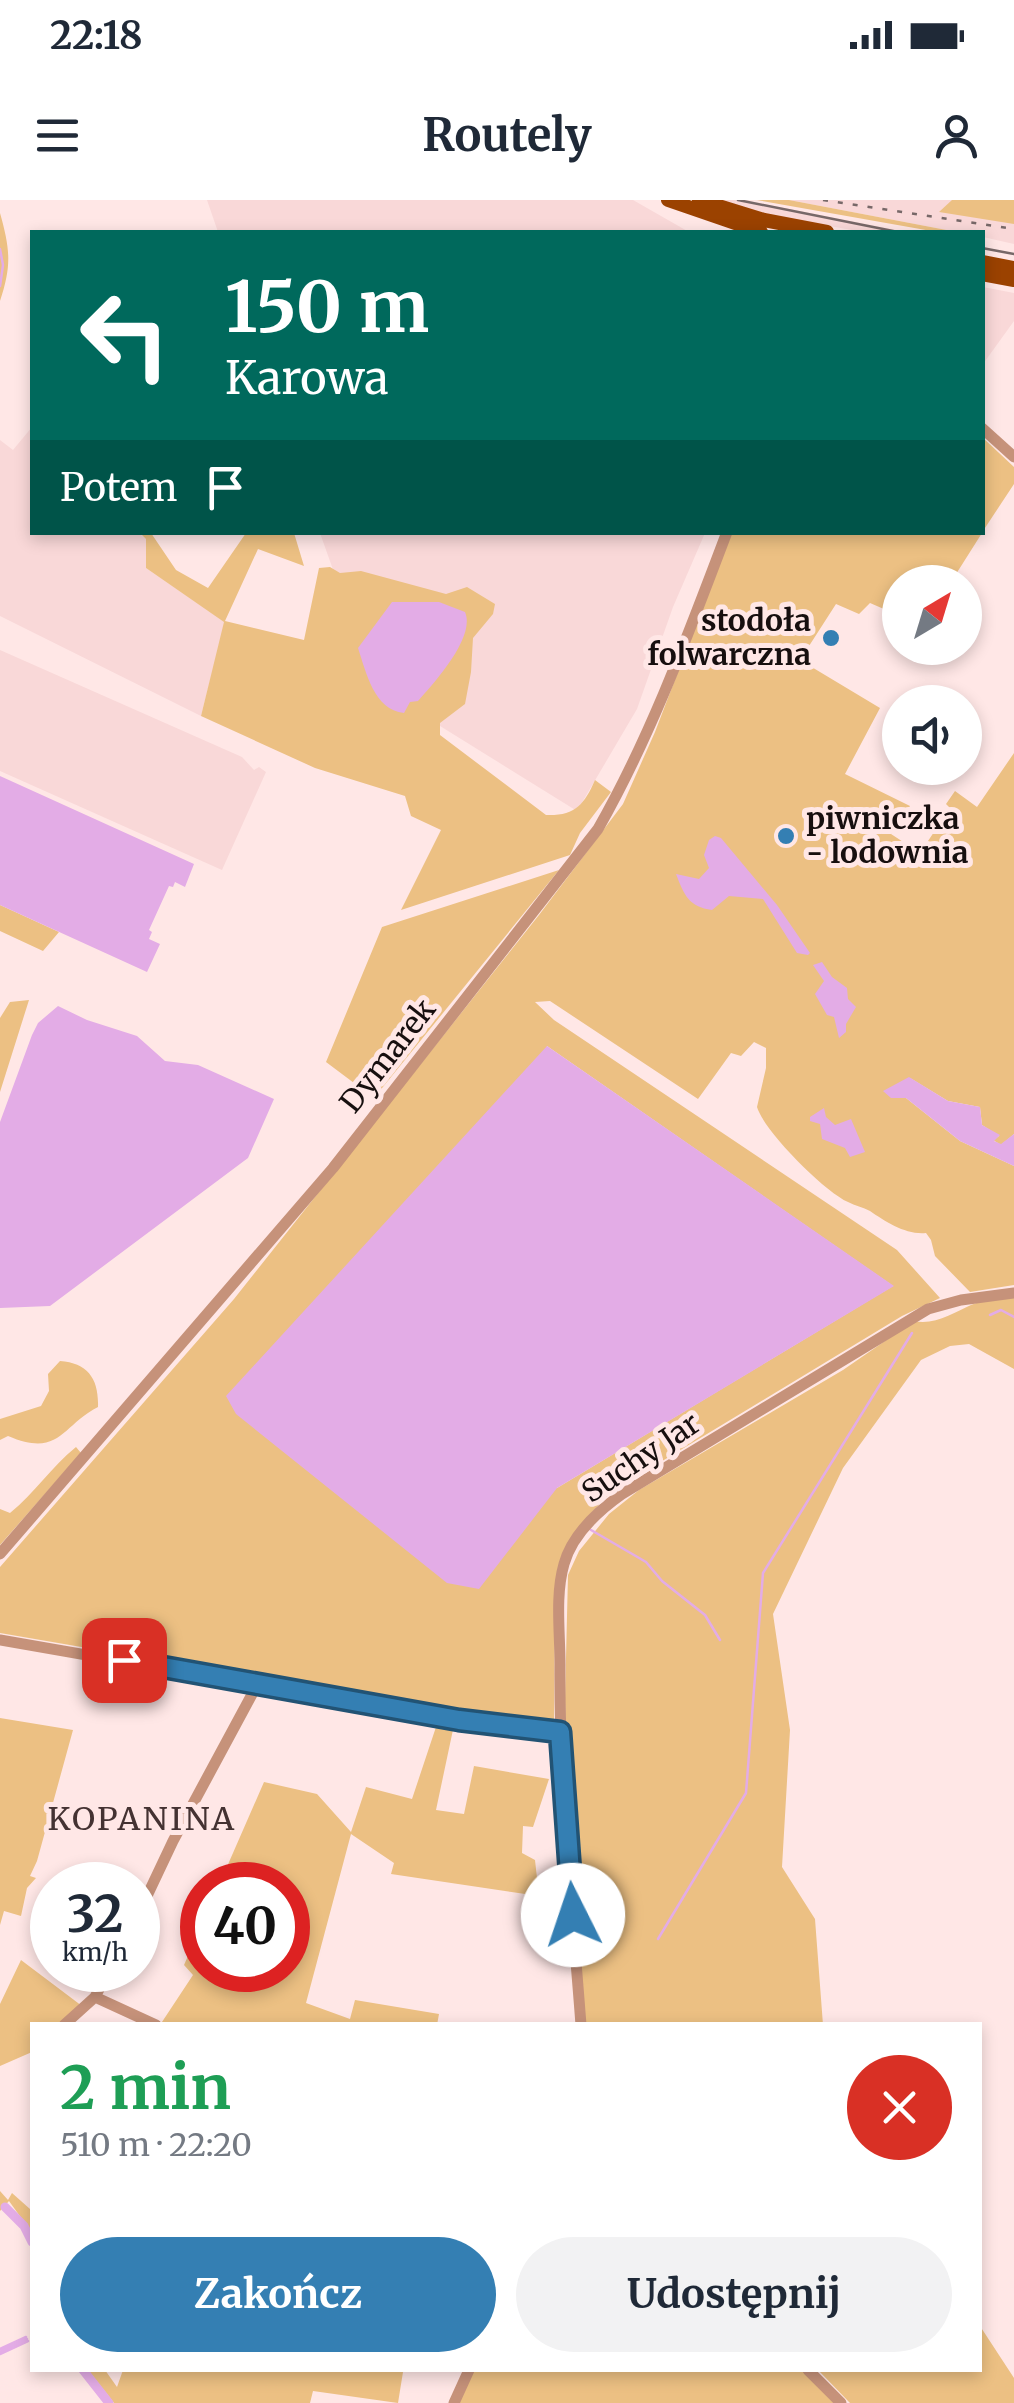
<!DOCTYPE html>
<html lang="pl">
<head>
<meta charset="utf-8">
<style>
  body { margin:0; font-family:Merriweather,serif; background:#f2f2f3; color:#1f2937; height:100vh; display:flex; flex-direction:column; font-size:38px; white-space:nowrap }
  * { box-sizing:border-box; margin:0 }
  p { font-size:32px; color:#747a83 }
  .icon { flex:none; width:55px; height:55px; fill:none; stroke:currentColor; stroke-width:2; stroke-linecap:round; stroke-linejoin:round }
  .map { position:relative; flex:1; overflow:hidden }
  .panel { position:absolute; left:30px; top:1822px; width:952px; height:350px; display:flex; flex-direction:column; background:#fff; border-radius:0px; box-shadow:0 5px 15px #0003 }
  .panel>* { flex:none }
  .top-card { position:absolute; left:30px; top:30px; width:955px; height:305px; border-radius:0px; box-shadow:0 5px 15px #0003; background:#00695c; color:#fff; overflow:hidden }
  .needle { width:65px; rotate:38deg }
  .buttons { position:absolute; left:882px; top:365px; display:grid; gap:20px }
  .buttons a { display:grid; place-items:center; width:100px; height:100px; border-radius:50%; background:#fff; box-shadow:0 5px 15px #0003; font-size:50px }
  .speed { position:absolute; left:30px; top:1662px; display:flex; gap:20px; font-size:50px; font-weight:700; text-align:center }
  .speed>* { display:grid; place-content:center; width:130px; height:130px; border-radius:50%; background:#fff; box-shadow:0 5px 15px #0003; line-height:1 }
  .speed small { font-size:25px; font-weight:400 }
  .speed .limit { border:15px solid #d22; background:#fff; color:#111 }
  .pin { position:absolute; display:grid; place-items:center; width:85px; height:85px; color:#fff; margin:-42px; border-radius:20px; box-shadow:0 5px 15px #0006 }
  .me { position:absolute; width:110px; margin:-55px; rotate:356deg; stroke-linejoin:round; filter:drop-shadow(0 0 8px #0008) }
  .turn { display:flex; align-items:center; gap:35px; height:210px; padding:0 30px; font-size:45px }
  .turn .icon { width:130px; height:130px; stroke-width:2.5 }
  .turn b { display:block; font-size:70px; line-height:85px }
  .then { display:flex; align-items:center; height:95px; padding:0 30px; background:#0003; gap:20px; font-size:38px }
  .round { display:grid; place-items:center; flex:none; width:105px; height:105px; border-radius:52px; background:#f2f2f3 }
  .headline { display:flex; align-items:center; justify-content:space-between; height:170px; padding:0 30px }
  h1 { font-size:60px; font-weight:700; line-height:75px; color:#1e9e55 }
  .action { display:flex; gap:20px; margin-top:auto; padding:20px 30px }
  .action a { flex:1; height:115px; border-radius:60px; background:#347fb3; color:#fff; font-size:40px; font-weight:700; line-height:115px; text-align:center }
  .action a+a { background:#f2f2f3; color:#1f2937 }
  .status { display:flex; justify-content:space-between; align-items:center; height:70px; padding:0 50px; background:#fff; direction:ltr }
  .status svg { height:28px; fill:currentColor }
  header { display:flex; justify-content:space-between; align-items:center; height:130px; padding:0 30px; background:#fff; font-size:45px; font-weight:700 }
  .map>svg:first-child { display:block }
  .built { fill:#f9d8d8 }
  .green { fill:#ecc083; fill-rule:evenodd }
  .water { fill:#e3ace6 }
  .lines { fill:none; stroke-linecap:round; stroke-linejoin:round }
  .stream { stroke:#e3ace6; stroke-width:2.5 }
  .canal { stroke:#e3ace6; stroke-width:9 }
  .minor { stroke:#c6927a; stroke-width:11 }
  .major { stroke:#9b4200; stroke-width:14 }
  .tram { stroke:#776868; stroke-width:2.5 }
  .rail { stroke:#776868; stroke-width:2.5; stroke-dasharray:5 10; stroke-linecap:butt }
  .route-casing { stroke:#225374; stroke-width:25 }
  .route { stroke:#347fb3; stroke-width:18 }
  .poi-dot { fill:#347fb3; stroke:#ffe7e6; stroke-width:4 }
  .labels { text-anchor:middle; stroke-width:10; stroke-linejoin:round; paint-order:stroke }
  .poi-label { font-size:30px; font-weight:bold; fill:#170f0f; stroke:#ffe7e6; text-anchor:end }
  .street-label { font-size:30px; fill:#170f0f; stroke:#ffe7e6 }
  .neighbourhood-label { font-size:32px; letter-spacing:2.5px; fill:#443232; stroke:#ffe7e6 }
</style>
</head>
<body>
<div class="status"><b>22:18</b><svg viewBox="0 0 49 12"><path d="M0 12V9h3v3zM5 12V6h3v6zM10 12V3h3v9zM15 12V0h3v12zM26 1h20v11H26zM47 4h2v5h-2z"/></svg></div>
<header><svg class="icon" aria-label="menu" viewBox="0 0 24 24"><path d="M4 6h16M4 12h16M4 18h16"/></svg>Routely<svg class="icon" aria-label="person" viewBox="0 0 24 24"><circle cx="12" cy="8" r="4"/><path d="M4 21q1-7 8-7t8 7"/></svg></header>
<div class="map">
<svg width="1014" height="2203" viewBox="0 0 1014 2203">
  <rect width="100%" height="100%" fill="#ffe7e6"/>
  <path class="built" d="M207,0H633L689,32H218Z
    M715,0H745L906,32H863L773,16Z
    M789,0H1014V44L983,37L982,32H957Z
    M983,87L1014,93V121L983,164Z
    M32,227V332L139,333L146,339V368L225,422L201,516L0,416V240L13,250Z
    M320,333H705L673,407L637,509L577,611L374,485Z
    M0,450L242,557L254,570L259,567L266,572L222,670L0,571Z"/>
  <path class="green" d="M757,0H789L957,32H937Z
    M952,0H1014V24L939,12Z
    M0,13C10,49 12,65 0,101Z
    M982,237L1014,267V284L983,331Z
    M140,333H151L176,370L208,388L246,333H294L304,366L258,349L225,421L304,440L319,368L330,367L340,373L361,371L446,394L467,387L495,404L493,414L473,438L471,472L465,504L440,523V535L546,615C575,616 584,605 595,580L611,592L580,633L570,655L401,710L441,630L411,616L405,596L315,568L201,516L224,422L146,368V339Z
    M731,333H982L951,382H900V416L870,403L859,414L836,404L800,460L880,508L845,574L910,606L891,634L920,653L950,608L946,604L955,591L977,607L1014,553V934L1001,945L993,940L999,936L982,925L980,907L948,901L910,878L891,898H906L960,941L1014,966V1085L970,1092L935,1056L931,1040L926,1033C906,1035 886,1022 870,1011C863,1007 855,1006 848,1002C824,991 764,931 757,907L766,868V848L754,842L741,856L731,853L698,899L550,801L535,802L554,820L897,1050L940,1098L902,1116L611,1292L582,1323L555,1391L554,1528L0,1433V1367L234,1099L539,715L623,604L655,532ZM547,846L893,1086L557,1288Z
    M559,670L374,898L326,862L382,727Z
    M0,705L59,732L43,751L0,731Z
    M29,800L0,892V818L10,802Z
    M1014,1096V1169L969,1144L950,1146L921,1160L843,1268L773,1414L790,1530L782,1667L815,1719L823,1825H585L567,1566L565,1499L568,1375L579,1351L609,1314L639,1290L843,1170L914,1121C934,1126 955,1112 971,1105C983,1100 1001,1099 1014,1096Z
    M60,1161C88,1163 99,1179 98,1207C61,1226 60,1258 8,1236L0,1240V1219L41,1206L49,1191L48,1174Z
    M76,1247L81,1253L0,1345V1309L10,1313C35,1293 51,1267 76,1247Z
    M0,1518L73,1530L37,1661L30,1676L36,1678L27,1688L21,1716L4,1711L0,1725Z
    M437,1524L454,1525L436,1610L464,1614L474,1566L549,1579L533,1627L523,1626L522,1653L535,1660L539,1696L391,1674L394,1663L351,1634L306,1803L350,1819L355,1800L439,1814L437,1825H160L193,1775L184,1765L202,1724V1770H288V1685H219L264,1582L317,1594L351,1632L366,1587L412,1599Z
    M21,1760L82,1806L59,1825H32V1852L0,1866V1804Z
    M0,1991L8,2000L12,1993L30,2009L32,2007V2033L9,2001L0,2011Z
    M980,2126L1014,2178V2203H850L818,2170H980Z
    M88,2170H105L117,2187L123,2170L403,2172L398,2203L313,2191L310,2203H114Z
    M472,2170H802L834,2203H459Z"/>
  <path class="water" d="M392,402H439L465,412C476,437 434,483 418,501L410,502L404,513C374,510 366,472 358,448Z
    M0,576L194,664L185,687L175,682L173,687L169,686L149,730L152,732L149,739L160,744L147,772L0,705Z
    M715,636L721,638L777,705L810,753L808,755L797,753L763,699L729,696L712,710C689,707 684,695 676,674L699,679L709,668L704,655L709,640Z
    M822,762L832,777L847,788L848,799L856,807L846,824V832L839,838L834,817L827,815L815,794L824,781L813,765Z
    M58,806L87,820L137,836L165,861L198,865L274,899L248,958L50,1106L0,1108V922L32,835L38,823Z
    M547,846L894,1086L557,1288L479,1389L447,1383L236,1214L226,1196Z
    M909,877L948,901L980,907L982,925L1000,935L994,941L1001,944L1014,934V966L960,941L906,898H891L883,891Z
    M824,908L826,917L835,925L851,919L865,952L850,957L845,948L822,939L820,924L810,921V917Z"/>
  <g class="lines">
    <path class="stream" d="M0,49L3,65L0,86
      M990,1115L1001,1110L1014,1117
      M591,1330L646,1362L662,1381L705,1415L720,1440
      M658,1739L746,1593L763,1373L912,1133
      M0,2149L26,2137
      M0,2152L27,2139
      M0,2154L28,2141"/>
    <path class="canal" d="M5,2007L24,2026L32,2042
      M83,2170L109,2203"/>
    <path class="minor" d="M982,228L1014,257
      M0,1354L333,968L598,629C651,536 689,432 727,332
      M0,1440L459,1520L560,1533
      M138,1715L173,1641L257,1485
      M95,1797L156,1825
      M64,1825L95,1797L109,1770
      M581,1825C572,1705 559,1585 560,1464C560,1432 555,1395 564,1364C572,1335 598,1311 622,1294L928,1109L961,1100L1014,1093
      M808,2170L841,2203
      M454,2203L469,2170"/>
    <path class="major" d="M668,0L761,32
      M699,0L764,20L827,32
      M982,62L1014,68
      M982,74L1014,80"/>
    <path class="tram" d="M738,0L898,32
      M982,48L1014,54"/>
    <path class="rail" d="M823,0L1014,29"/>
  </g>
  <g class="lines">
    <defs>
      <path id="route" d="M124,1460L459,1520L560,1532L573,1715"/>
    </defs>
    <use href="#route" class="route-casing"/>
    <use href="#route" class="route"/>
  </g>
  <g class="poi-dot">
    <circle cx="831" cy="438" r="10"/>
    <circle cx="786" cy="636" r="10"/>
  </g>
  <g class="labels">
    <g class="poi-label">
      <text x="811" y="431">stodoła<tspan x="811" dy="34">folwarczna</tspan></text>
      <text x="806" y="629" text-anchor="start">piwniczka<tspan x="806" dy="34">- lodownia</tspan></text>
    </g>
    <g class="street-label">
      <text transform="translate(388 856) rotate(-52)" y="10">Dymarek</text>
      <text transform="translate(641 1258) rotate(-34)" y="10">Suchy Jar</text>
    </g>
    <g class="neighbourhood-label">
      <text x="142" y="1630">KOPANINA</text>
    </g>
  </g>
</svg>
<div class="buttons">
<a><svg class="needle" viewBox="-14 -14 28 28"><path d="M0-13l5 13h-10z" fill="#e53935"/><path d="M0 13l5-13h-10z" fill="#747a83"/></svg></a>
<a><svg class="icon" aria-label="sound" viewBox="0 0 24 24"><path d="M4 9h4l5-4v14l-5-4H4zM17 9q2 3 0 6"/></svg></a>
</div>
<div class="speed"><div>32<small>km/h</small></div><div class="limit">40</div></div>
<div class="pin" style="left:124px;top:1460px;background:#d93025"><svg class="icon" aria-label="arrive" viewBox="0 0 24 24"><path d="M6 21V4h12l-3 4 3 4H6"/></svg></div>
<svg class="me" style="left:573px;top:1715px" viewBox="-20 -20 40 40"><circle r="19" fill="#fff"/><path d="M0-13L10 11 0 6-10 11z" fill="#347fb3"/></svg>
<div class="top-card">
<div class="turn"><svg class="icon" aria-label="left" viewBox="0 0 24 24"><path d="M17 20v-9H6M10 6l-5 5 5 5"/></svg><div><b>150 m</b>Karowa</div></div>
<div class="then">Potem<svg class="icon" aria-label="arrive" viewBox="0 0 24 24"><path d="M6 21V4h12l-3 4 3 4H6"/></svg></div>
</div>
<section class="panel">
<div class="headline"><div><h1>2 min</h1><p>510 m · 22:20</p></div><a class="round" style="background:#d93025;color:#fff"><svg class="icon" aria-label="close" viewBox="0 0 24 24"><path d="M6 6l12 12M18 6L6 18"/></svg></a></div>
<div class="action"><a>Zakończ</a><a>Udostępnij</a></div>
</section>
</div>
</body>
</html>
